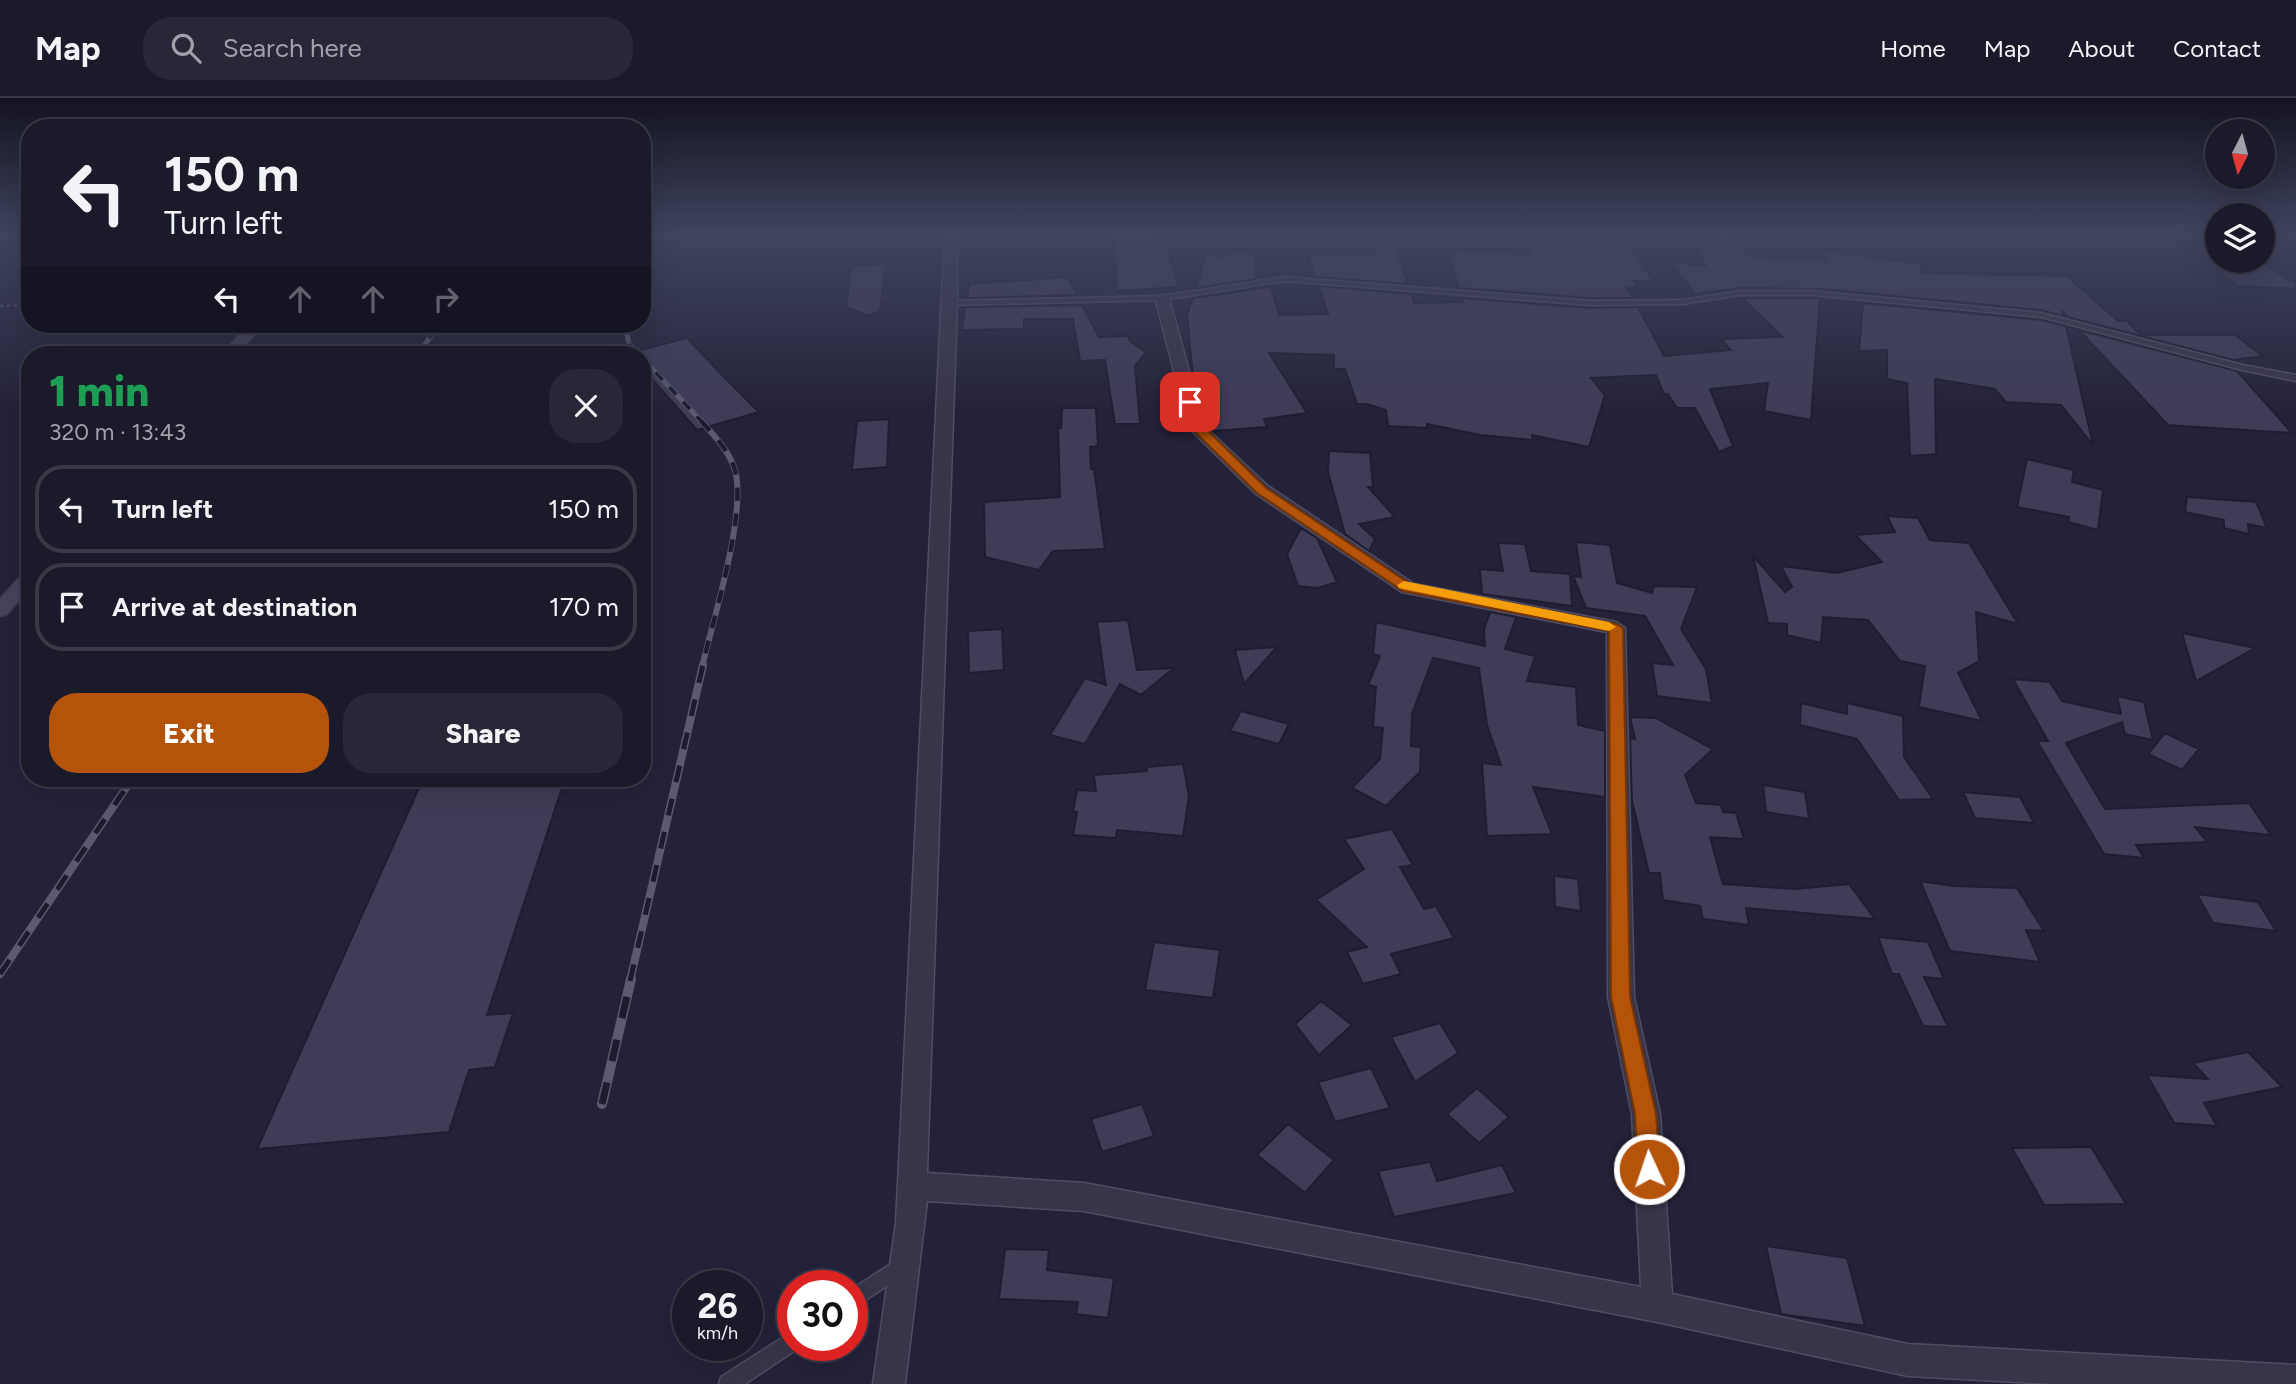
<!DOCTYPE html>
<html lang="en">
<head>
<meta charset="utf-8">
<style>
  body { margin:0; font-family:Figtree,sans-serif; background:#282737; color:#f1f3f6; height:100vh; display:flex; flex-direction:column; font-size:26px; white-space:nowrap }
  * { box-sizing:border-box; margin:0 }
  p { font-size:23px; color:#a0a1a9 }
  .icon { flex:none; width:38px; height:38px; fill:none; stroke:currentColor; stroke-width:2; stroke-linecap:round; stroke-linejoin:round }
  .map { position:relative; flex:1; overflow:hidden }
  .panel { position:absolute; left:21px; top:248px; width:630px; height:441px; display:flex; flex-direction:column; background:#1b1a2b; border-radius:28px; box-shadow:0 7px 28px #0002,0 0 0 2px #393847 }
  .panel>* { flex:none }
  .hud { position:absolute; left:21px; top:21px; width:630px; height:214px; border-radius:28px; box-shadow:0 7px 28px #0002,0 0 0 2px #393847; background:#1b1a2b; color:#f1f3f6; overflow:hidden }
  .needle { width:46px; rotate:186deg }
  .controls { position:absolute; left:2205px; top:21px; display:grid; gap:14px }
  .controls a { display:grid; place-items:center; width:70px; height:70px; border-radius:50%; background:#1b1a2b; box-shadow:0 7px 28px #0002,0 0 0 2px #393847; font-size:35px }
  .speed { position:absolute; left:672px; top:1172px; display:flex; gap:14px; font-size:35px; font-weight:700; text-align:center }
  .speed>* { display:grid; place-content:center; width:91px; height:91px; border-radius:50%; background:#1b1a2b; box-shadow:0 7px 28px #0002,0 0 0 2px #393847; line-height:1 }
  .speed small { font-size:18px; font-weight:400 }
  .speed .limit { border:10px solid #d22; background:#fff; color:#111 }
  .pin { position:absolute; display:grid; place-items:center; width:60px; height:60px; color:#fff; margin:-30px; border-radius:14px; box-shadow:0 4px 10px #0006 }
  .me { position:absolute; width:77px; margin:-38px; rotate:357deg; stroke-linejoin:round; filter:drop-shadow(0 0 5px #0008) }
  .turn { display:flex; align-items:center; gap:24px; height:147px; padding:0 28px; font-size:32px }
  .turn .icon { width:91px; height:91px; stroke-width:2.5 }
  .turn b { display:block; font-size:49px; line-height:60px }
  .lanes { display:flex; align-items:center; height:66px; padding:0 28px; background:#0003; justify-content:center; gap:35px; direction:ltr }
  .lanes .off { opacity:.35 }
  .round { display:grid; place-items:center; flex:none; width:74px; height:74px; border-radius:28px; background:#282737 }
  .head { display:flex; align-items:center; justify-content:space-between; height:119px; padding:0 28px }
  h1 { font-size:42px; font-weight:800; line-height:52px; color:#1e9e55 }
  .primary-button { display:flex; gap:14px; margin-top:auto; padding:14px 28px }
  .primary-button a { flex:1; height:80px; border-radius:28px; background:#b45309; color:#fff; font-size:28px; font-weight:800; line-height:80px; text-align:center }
  .primary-button a+a { background:#282737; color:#f1f3f6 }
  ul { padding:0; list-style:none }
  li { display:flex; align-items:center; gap:21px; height:88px; margin:0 14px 10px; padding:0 14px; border:4px solid #393847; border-radius:28px }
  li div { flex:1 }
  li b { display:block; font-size:26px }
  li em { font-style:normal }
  header { display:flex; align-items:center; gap:42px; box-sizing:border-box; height:98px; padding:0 35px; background:#1b1a2b; border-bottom:2px solid #393847 }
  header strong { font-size:33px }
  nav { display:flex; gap:38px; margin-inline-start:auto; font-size:24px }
  .search { width:490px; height:63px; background:#282737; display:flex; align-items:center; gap:18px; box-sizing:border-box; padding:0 24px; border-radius:28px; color:#a0a1a9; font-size:26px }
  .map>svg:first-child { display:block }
  .building { fill:#3f3c57; stroke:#1f1d31; stroke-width:2 }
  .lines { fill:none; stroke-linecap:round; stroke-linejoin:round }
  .lane-casing { stroke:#504d62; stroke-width:3 }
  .street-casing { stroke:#504d62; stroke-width:3 }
  .secondary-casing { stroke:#3e3c50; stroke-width:3 }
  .path { stroke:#464e5c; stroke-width:2.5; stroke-dasharray:3.5 3.5; stroke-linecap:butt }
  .lane { fill:#38354a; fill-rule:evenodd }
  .street { fill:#38354a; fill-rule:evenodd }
  .secondary { fill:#47435d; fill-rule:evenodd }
  .rail-far3-casing { stroke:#5c5973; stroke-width:5 }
  .rail-far2-casing { stroke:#5c5973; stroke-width:6 }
  .rail-far1-casing { stroke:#5c5973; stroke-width:8 }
  .rail-casing { stroke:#5c5973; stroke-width:10 }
  .rail-far3 { stroke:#1d1b2e; stroke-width:3.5; stroke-dasharray:10; stroke-linecap:butt }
  .rail-far2 { stroke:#1d1b2e; stroke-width:4.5; stroke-dasharray:13; stroke-linecap:butt }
  .rail-far1 { stroke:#1d1b2e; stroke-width:5; stroke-dasharray:17; stroke-linecap:butt }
  .rail { stroke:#1d1b2e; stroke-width:7; stroke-dasharray:22; stroke-linecap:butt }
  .route { fill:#b45309; stroke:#753606; stroke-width:2 }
  .slow { fill:#f59e0b }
</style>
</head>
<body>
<header>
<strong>Map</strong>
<div class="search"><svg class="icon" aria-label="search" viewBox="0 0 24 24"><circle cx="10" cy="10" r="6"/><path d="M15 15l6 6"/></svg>Search here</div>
<nav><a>Home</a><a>Map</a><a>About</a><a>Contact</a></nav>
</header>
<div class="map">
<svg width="2296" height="1286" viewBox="0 0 2296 1286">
  <rect width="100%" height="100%" fill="#242239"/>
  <path class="building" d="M1114,134H1157V145H1165L1179,189L1117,193Z
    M1716,136L1734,138L1749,159L1828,162L1820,152L1921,166V175L2067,178L2118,223H2127L2141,237H2235L2263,258L2233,262L2068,219L2062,213L2063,218L2041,212L1821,191L1740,190L1695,196L1671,164L1706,168L1694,144L1716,145Z
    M1585,139L1624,140L1653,183H1633L1637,189H1627L1633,200H1590L1459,190L1448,153L1531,155L1523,144L1586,141Z
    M1370,145H1394L1408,186L1315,179L1307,154L1375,158Z
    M1227,154H1256V181L1196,190L1206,157L1227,159Z
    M2207,163H2259L2296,185V191L2238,188Z
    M886,166L880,213L869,218L846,209L851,167Z
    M1067,179L1077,197L967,200L969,186Z
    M1319,188L1411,196L1414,205L1463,204L1461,200L1590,210L1638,209L1664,258L1731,252L1721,241L1783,239L1742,200H1820L1811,322L1764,313L1768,285L1710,291L1733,348L1719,354L1695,310H1677L1668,296H1664L1656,277L1591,280L1605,297L1589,349L1532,337L1533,342L1480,337L1427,326V330L1388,328L1386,312L1367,306H1357L1345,271H1334V257L1269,255L1307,315L1264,321L1267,329L1214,333L1206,324L1193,280L1187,217L1193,200L1271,189L1279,217L1328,216Z
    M1863,205L2041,222L2066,228L2093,347L2061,307L2006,304L1995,291L1935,281L1936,356L1910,358L1907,285L1887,281V252L1859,253Z
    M1082,207L1099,239L1129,238L1130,243L1146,254L1135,268L1140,326H1115L1105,262L1080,263L1073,221H1024V231L962,232L965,209Z
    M2079,232L2237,273L2292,335L2168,327Z
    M687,240L723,278L759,314L697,332L642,270V257L629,255Z
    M1062,310H1096L1098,348L1090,349L1091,371H1094L1105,451L1053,453L1039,472L985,459L984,404L1060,399L1058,330H1061Z
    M889,321L887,369L852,372L857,323Z
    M1329,353L1370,355L1373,389H1368L1395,419L1359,426L1375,441L1369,453L1345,436L1328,374Z
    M2027,361L2074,372L2072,384L2103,392L2098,432L2068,424L2069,419L2017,409Z
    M2187,399L2256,404L2267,430L2248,426L2249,436L2224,430V422L2185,414Z
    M1887,418L1918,420L1930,442L1969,445L2018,526L1976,514L1979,563L1958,575L1982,623L1919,609L1925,568L1900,563L1868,522L1823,519L1821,545L1787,537V526L1768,525L1753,458L1785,494L1792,489L1781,468L1837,475L1882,464L1855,437L1895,434Z
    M1301,430L1317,440L1337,484L1318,490L1298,488L1287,456Z
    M1576,444L1610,447L1617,485L1652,495L1654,488L1697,489L1681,531L1706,571L1712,605L1657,598L1652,565L1673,567L1645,518L1586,510L1573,478L1581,479Z
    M1498,445L1525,446L1531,473L1570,476L1572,508L1482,496L1480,471L1503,473Z
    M1490,514L1516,519L1505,551L1535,558L1527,583L1576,589L1578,627L1605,633V699L1533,689L1552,736L1487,738L1482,665L1501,667L1487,627L1479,570L1433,560L1412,616L1411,648L1421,649L1420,674L1386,708L1352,690L1380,661L1383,630L1373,629L1376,589L1368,587L1380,558L1373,556L1376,524L1485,548L1484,531Z
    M1128,522L1137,572L1174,570L1141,597L1120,586L1085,646L1050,637L1085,580L1106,587L1104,577L1100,575H1104L1097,524Z
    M1002,531L1004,572L969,575L968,533Z
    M2182,535L2255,550L2196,583Z
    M1277,549L1244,586L1235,552Z
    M2013,581L2050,584L2062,603L2121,616L2117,598L2144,604L2153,642L2125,636L2122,624L2066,645L2105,711L2249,705L2271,737L2195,729L2207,744L2136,747L2144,760L2104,756L2037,643H2048Z
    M1801,605L1847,616V605L1903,618L1904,659L1933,701L1899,702L1857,641L1800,627Z
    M1241,613L1289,626L1279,646L1230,633Z
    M1630,619L1656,620L1713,651L1685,677L1696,705L1721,707L1723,714L1736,715L1744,741L1710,739L1723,786L1795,791L1849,786L1875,821L1746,810L1749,827L1703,821L1700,808L1663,802L1660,775H1649L1632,703L1630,639L1635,641Z
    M2165,635L2199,651L2182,672L2148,656Z
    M1183,666L1189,698L1183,738L1117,732L1116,740L1073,737L1077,714H1073L1077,692L1096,693L1094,677L1147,673V669Z
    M423,681H565L487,917L513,915L495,969L469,972L449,1034L257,1051Z
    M1763,687L1805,694L1809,721L1766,714Z
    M1963,694L2020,699L2034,725L1975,720Z
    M1392,731L1413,767L1400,769L1424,811L1436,808L1454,840L1391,856L1401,876L1363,886L1347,854L1367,849L1316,802L1364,771L1344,741Z
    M1554,778L1578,781L1581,813L1555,809Z
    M1920,783L1953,788L2017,790L2044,833L2026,832L2040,864L1950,853Z
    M2197,796L2258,804L2276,833L2213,825Z
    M1878,839L1928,844L1944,881L1924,879L1948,929L1923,928L1899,876H1892Z
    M1154,844L1220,852L1213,900L1145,892Z
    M1321,903L1352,927L1319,957L1295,926Z
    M1440,925L1458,955L1415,984L1391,939Z
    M2248,954L2282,989L2204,1005L2217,1028L2174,1025L2147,977L2208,981L2193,965Z
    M1371,970L1390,1010L1335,1024L1318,984Z
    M1477,990L1509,1019L1479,1045L1447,1016Z
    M1142,1006L1154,1038L1102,1054L1091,1021Z
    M1288,1026L1334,1062L1305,1095L1257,1057Z
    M2091,1049L2126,1106L2044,1107L2012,1050Z
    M1430,1064L1437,1083L1502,1067L1516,1095L1394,1119L1378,1073Z
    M1766,1148L1847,1160L1865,1228L1781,1216Z
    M1005,1151L1049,1152L1047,1172L1114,1180L1108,1220L1076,1216L1078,1204L999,1201Z"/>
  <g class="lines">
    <defs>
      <path id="lane" d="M1285,179L1590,203L1683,202L1740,193H1812L2041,215L2243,267L2296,277V283L2242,272L2041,219L1812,197H1740L1683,206L1590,207L1285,183L1162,202L950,207L946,205L950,203L1162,198Z
        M900,1160L906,1163L909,1169L906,1175L852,1211V1191Z
        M793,1233V1248L800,1249L745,1286H719L721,1279Z"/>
      <path id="street" d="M945,134H957V205L927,1075L1084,1085L1641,1189L1632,1016L1608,899L1607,534L1402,494L1256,396L1189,330L1155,200L1162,196L1169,200L1204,328L1268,388L1414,486L1616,524L1625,530L1634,899L1660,1016L1672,1196L1908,1246L2296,1267V1286H2054L1908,1278L1657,1224L1084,1113L927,1103L905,1286H873L896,1125Z"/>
      <path id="secondary" d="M642,134H650L642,138Z
        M250,226H264L236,257H221Z
        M30,474V490L7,516L0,518V501L24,475Z"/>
    </defs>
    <use href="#lane" class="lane-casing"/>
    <use href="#street" class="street-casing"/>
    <use href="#secondary" class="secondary-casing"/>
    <path class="path" d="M0,208L30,207"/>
    <use href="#lane" class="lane"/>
    <use href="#street" class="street"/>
    <use href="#secondary" class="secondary"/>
    <defs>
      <path id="rail-far3" d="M625,226L629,246L640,257
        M418,257L439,226
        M642,260L703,325"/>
      <path id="rail-far2" d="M701,323C713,336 730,354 735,372C747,415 713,522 702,569"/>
      <path id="rail-far1" d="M0,876L132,681
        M630,883L703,567"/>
      <path id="rail" d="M602,1006L631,881"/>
    </defs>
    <use href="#rail-far3" class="rail-far3-casing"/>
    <use href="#rail-far2" class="rail-far2-casing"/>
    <use href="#rail-far1" class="rail-far1-casing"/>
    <use href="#rail" class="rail-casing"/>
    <use href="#rail-far3" class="rail-far3"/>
    <use href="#rail-far2" class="rail-far2"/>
    <use href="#rail-far1" class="rail-far1"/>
    <use href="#rail" class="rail"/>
  </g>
  <linearGradient id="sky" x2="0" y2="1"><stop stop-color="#14131f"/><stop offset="0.43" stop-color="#3f445f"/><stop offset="1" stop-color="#3f445f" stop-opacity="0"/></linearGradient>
  <rect width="2296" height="314" fill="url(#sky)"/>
  <path class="route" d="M1190,300L1196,304L1203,328L1266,390L1412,487L1616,526L1623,530L1630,899L1656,1016L1660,1071L1657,1078L1649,1081L1641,1078L1638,1071L1635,1016L1611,899L1609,533L1403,493L1257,395L1193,332L1185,304Z"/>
  <path class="slow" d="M1404,483L1609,524L1616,529L1609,533L1399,490L1397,487Z"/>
</svg>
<div class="controls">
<a><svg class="needle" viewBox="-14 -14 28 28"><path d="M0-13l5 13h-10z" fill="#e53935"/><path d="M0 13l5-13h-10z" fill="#a0a1a9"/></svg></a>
<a><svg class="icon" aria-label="layers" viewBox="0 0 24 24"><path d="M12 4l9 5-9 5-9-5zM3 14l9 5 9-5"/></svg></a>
</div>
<div class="speed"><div>26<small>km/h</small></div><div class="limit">30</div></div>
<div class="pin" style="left:1190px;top:304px;background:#d93025"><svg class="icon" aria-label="arrive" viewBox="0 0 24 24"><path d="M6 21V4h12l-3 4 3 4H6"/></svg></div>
<svg class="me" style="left:1649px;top:1071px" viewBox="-20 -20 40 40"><circle r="17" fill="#b45309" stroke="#fff" stroke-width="3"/><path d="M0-11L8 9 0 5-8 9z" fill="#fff"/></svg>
<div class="hud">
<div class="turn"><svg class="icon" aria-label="left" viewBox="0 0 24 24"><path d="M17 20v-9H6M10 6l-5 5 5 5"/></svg><div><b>150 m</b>Turn left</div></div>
<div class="lanes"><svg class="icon" aria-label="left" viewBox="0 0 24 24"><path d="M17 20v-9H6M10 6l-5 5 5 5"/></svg><svg class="icon off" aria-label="ahead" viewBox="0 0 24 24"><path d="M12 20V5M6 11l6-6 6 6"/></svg><svg class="icon off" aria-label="ahead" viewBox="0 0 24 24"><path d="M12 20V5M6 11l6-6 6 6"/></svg><svg class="icon off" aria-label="right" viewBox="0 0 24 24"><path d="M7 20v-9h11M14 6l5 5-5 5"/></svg></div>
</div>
<section class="panel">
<div class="head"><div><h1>1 min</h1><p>320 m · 13:43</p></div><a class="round"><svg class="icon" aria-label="close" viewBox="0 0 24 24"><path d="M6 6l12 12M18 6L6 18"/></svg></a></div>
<ul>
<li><svg class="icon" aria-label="left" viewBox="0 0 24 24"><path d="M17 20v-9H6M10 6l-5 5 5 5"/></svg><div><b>Turn left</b></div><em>150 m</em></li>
<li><svg class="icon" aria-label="arrive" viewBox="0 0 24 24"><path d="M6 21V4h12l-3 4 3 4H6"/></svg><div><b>Arrive at destination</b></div><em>170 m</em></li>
</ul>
<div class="primary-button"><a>Exit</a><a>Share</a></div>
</section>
</div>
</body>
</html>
